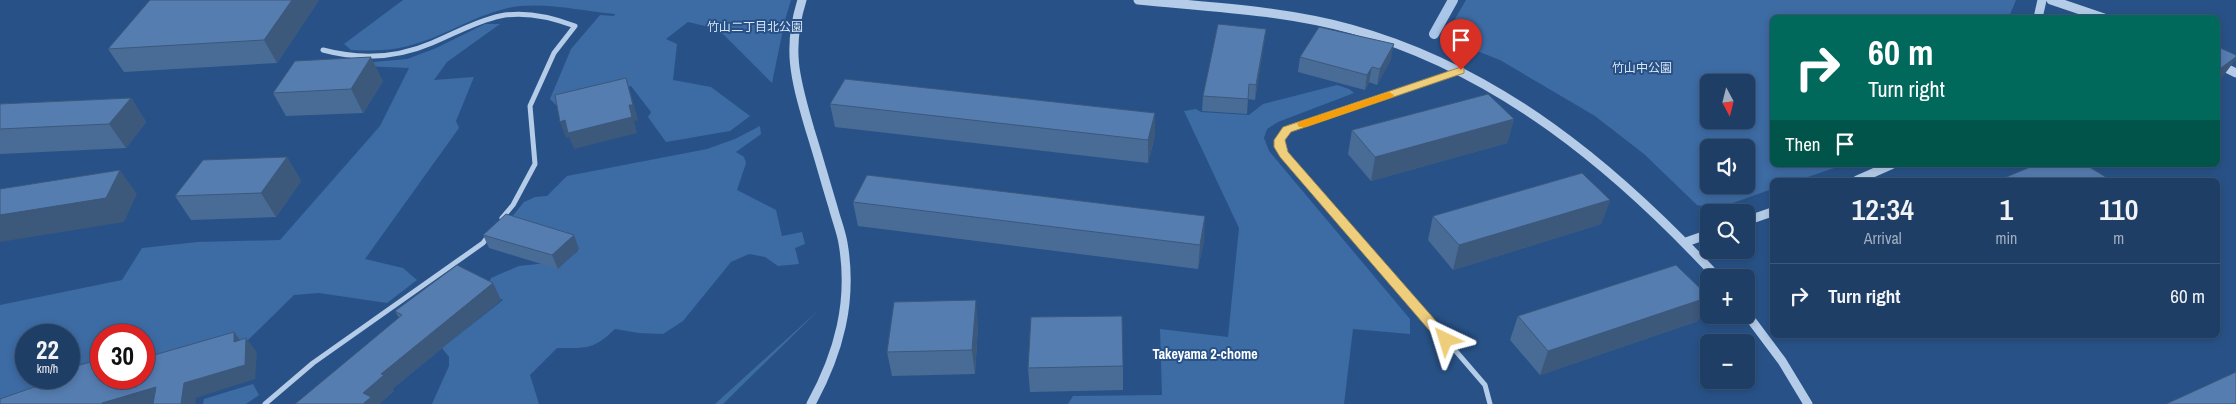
<!DOCTYPE html>
<html lang="en">
<head>
<meta charset="utf-8">
<style>
  body { margin:0; font-family:"Archivo Narrow","Noto Sans JP",sans-serif; background:#26456b; color:#f1f3f6; height:100vh; display:flex; flex-direction:column; font-size:19px; white-space:nowrap }
  * { box-sizing:border-box; margin:0 }
  p { font-size:16px; color:#a1aebf }
  .icon { flex:none; width:28px; height:28px; fill:none; stroke:currentColor; stroke-width:2; stroke-linecap:round; stroke-linejoin:round }
  .map { position:relative; flex:1; overflow:hidden }
  .drawer { position:absolute; left:1770px; top:178px; width:450px; height:160px; display:flex; flex-direction:column; background:#1e3e65; border-radius:8px; box-shadow:0 2px 8px #0003,0 0 0 1px #3c5779 }
  .drawer>* { flex:none }
  .banner { position:absolute; left:1770px; top:15px; width:450px; height:152px; border-radius:8px; box-shadow:0 2px 8px #0003,0 0 0 1px #3c5779; background:#00695c; color:#fff; overflow:hidden }
  .needle { width:32px; rotate:173deg }
  .fabs { position:absolute; left:1700px; top:74px; display:grid; gap:10px }
  .fabs a { display:grid; place-items:center; width:55px; height:55px; border-radius:8px; background:#1e3e65; box-shadow:0 2px 8px #0003,0 0 0 1px #3c5779; font-size:25px }
  .speed { position:absolute; left:15px; top:324px; display:flex; gap:10px; font-size:25px; font-weight:700; text-align:center }
  .speed>* { display:grid; place-content:center; width:65px; height:65px; border-radius:50%; background:#1e3e65; box-shadow:0 2px 8px #0003,0 0 0 1px #3c5779; line-height:1 }
  .speed small { font-size:12px; font-weight:400 }
  .speed .limit { border:8px solid #d22; background:#fff; color:#111 }
  .pin { position:absolute; display:grid; place-items:center; width:42px; height:42px; color:#fff; margin:-51px -21px; border-radius:50% 50% 50% 0; rotate:-45deg; box-shadow:0 0 5px #0007 }
  .pin .icon { rotate:45deg }
  .me { position:absolute; width:55px; margin:-28px; rotate:319deg; stroke-linejoin:round; filter:drop-shadow(0 0 4px #0008) }
  .turn { display:flex; align-items:center; gap:18px; height:105px; padding:0 15px; font-size:22px }
  .turn .icon { width:65px; height:65px; stroke-width:2.5 }
  .turn b { display:block; font-size:35px; line-height:42px }
  .then { display:flex; align-items:center; height:48px; padding:0 15px; background:#0003; gap:10px; font-size:19px }
  .eta { display:flex; justify-content:space-evenly; align-items:center; height:85px; text-align:center }
  .eta b { font-size:30px; font-weight:600; line-height:35px }
  ul { padding:0; list-style:none }
  li { display:flex; align-items:center; gap:15px; height:65px; padding:0 15px; border-top:1px solid #3c5779 }
  li div { flex:1 }
  li b { display:block; font-size:19px }
  li em { font-style:normal }
  .map>svg:first-child { display:block }
  .green { fill:#3d6ba3; fill-rule:evenodd }
  .lines { fill:none; stroke-linecap:round; stroke-linejoin:round }
  .stream { stroke:#a9c6e8; stroke-width:10 }
  .minor { stroke:#b4cce8; stroke-width:5 }
  .tertiary { stroke:#b4cce8; stroke-width:9 }
  .wall { fill:#496c97 }
  .shaded-wall { fill:#3c587b }
  .building { fill:#557db0; stroke:#3c587b }
  .route { fill:#efce7b; stroke:#9b8650 }
  .slow { fill:#f59e0b }
  .labels { text-anchor:middle; stroke-width:4; stroke-linejoin:round; paint-order:stroke }
  .park-label { font-size:12px; fill:#d8e6f6; stroke:#285287 }
  .neighbourhood-label { font-size:14px; font-weight:bold; fill:#fff; stroke:#285287 }
</style>
</head>
<body>
<div class="map">
<svg width="2236" height="404" viewBox="0 0 2236 404">
  <rect width="100%" height="100%" fill="#285287"/>
  <path class="green" d="M403,0H791L785,20L772,83L718,29L688,22L666,39L677,44L673,80L711,87L750,116L730,131L666,142L648,117L651,112L631,86L556,105L550,99L571,49L600,15L614,16L615,14C582,11 540,1 508,8C472,16 441,39 404,47C387,51 368,51 351,50L344,44Z
    M1466,0H2016L2009,17L1772,18V165H1843L1799,180H1772V189L1716,209L1697,205L1644,154L1595,116L1500,60L1444,38ZM1709,82H1746V120H1709ZM1709,148H1746V185H1709Z
    M485,24H500L447,62L434,80L474,77L456,121L459,128L365,259L403,268L417,280L387,303L319,293L294,295L247,341L144,360V335H101V370L17,404H0V305L122,280L142,248L198,242L280,240L380,126L409,68L339,65L407,59L434,49ZM26,335H69V378H26Z
    M1337,85L1349,89L1354,93L1278,122L1267,129L1264,138L1269,151L1410,319V334L1353,329L1344,404H1068L1073,396L1162,395L1160,329L1228,337L1239,228L1184,111L1196,109L1201,112L1249,115L1263,104Z
    M760,126L761,134L736,152L744,157L746,163L737,190L776,210L782,236L802,232L805,244L795,248L799,264L778,266L765,257L749,254L731,262L683,321L663,334L639,333L615,329C593,350 587,348 557,348L530,375L539,404H432L449,366V357L442,348L503,300L486,290L491,278L519,266L566,261L578,251L566,242L506,224L524,202L535,197L547,196L567,176L707,149L735,139Z
    M821,308L723,404H715Z
    M253,384L259,395L246,404H203L204,399Z"/>
  <g class="lines">
    <path class="stream" d="M1434,34L1453,0"/>
    <path class="minor" d="M323,50C360,60 397,58 432,43C454,34 476,21 500,16C525,11 551,17 575,26L554,53L530,106L535,164L513,205L502,218
      M1457,71L1287,130L1279,139L1280,147L1485,385L1490,404
      M265,404L313,363L483,243L489,235"/>
    <path class="tertiary" d="M802,0C786,51 796,81 810,130C818,155 825,181 833,207C836,219 841,231 843,243C853,301 839,353 811,404
      M1138,0C1209,7 1282,10 1351,29C1499,70 1616,168 1718,278
      M2051,0L2104,18
      M2038,18L2042,0
      M2218,64L2236,73
      M1857,180L1891,165
      M1746,221L1772,212
      M1686,242L1709,234
      M1746,313L1782,361L1808,404"/>
  </g>
  <path class="wall" d="M150,0H319L277,63L124,72L108,49Z
    M1266,29L1264,43L1255,100L1248,99L1247,114L1202,111L1203,96Z
    M1300,57L1391,59L1377,85L1369,82L1365,90L1298,72Z
    M383,81L363,113L286,116L273,93Z
    M131,98L146,122L126,148L0,154V104Z
    M830,104L1155,136L1148,163L835,127Z
    M1514,119L1507,143L1371,181L1348,154L1352,130Z
    M287,157L301,181L276,217L191,220L175,196Z
    M1610,200L1601,224L1453,270L1428,240L1433,216Z
    M853,202L1204,240L1198,269L858,226Z
    M483,235H574L579,249L558,269L489,248Z
    M493,283L501,300L392,389L394,391L379,404H295L399,318L395,311Z
    M1518,316L1698,321L1540,375L1510,340Z
    M978,325L975,374L892,376L887,352Z
    M1123,366V390L1030,392L1028,368Z"/>
  <path class="shaded-wall" d="M292,0H319L277,63L264,40Z
    M1266,29L1264,43L1255,100L1256,85Z
    M1394,44L1391,59L1377,85L1380,69Z
    M371,57L383,81L363,113L351,89Z
    M2236,57V59L2221,79L2218,82V70Z
    M1372,67L1369,82L1365,90L1367,75Z
    M626,78L631,94L638,120L634,121L637,133L574,149L569,137L566,138L560,122L629,105Z
    M131,98L146,122L126,148L109,124Z
    M1155,113V136L1148,163V140Z
    M1514,119L1507,143L1371,181L1375,157Z
    M287,157L301,181L276,217L261,193Z
    M120,170L137,194L124,222L0,242V215Z
    M1610,200L1601,224L1453,270L1459,245Z
    M1205,216L1204,240L1198,269L1200,245Z
    M574,235L579,249L558,269L552,255Z
    M493,283L501,300L392,389L394,391L379,404H363V393L381,374Z
    M1709,297L1698,321L1540,375L1548,351Z
    M976,300L978,325L975,374L972,350Z
    M234,332L245,347L234,342Z
    M246,338L257,352L255,379L196,398L195,404H181L184,383Z
    M156,387L159,404H102V403Z"/>
  <path class="building" d="M150,0H292L264,40L108,49Z
    M1218,24L1266,29L1256,85L1249,84L1248,99L1203,96Z
    M1319,27L1394,44L1380,69L1372,67L1367,75L1300,57Z
    M2218,47L2236,55V57L2218,70Z
    M371,57L351,89L273,93L295,61Z
    M626,78L633,105H629L632,117L568,133L565,120L560,122L555,95Z
    M845,79L1155,113L1148,140L830,104Z
    M1488,94L1514,119L1375,157L1352,130Z
    M131,98L109,124L0,129V104Z
    M287,157L261,193L175,196L203,160Z
    M2035,165H2086L2109,179L1999,180Z
    M120,170L106,198L0,215V189Z
    M1582,173L1610,200L1459,245L1433,216Z
    M867,175L1205,216L1200,245L853,202Z
    M506,214L574,235L552,255L483,235Z
    M457,265L493,283L381,374L384,375L363,393L371,397L363,404H295L402,315L395,311Z
    M1676,265L1709,297L1548,351L1518,316Z
    M976,300L972,350L887,352L894,302Z
    M1122,316L1123,366L1028,368L1031,317Z
    M234,332V342L246,338L245,365L184,383L181,404H153L156,387L102,403V404H0V399L60,378H69V368L101,359V378H144V358Z
    M2236,372V404H2166Z"/>
  <path class="route" d="M1461,67L1464,68V73L1291,132L1285,140L1288,152L1450,337L1452,340L1450,344H1441L1280,157L1274,147V140L1283,127Z"/>
  <path class="slow" d="M1389,92L1394,95L1393,97L1306,127H1299L1297,124L1299,122Z"/>
  <g class="labels">
    <g class="park-label">
      <text x="755" y="31">竹山二丁目北公園</text>
      <text x="1642" y="72">竹山中公園</text>
    </g>
    <g class="neighbourhood-label">
      <text x="1205" y="359">Takeyama 2-chome</text>
    </g>
  </g>
</svg>
<div class="fabs">
<a><svg class="needle" viewBox="-14 -14 28 28"><path d="M0-13l5 13h-10z" fill="#e53935"/><path d="M0 13l5-13h-10z" fill="#a1aebf"/></svg></a>
<a><svg class="icon" aria-label="sound" viewBox="0 0 24 24"><path d="M4 9h4l5-4v14l-5-4H4zM17 9q2 3 0 6"/></svg></a>
<a><svg class="icon" aria-label="search" viewBox="0 0 24 24"><circle cx="10" cy="10" r="6"/><path d="M15 15l6 6"/></svg></a>
<a>+</a>
<a>−</a>
</div>
<div class="speed"><div>22<small>km/h</small></div><div class="limit">30</div></div>
<div class="pin" style="left:1461px;top:70px;background:#d93025"><svg class="icon" aria-label="arrive" viewBox="0 0 24 24"><path d="M6 21V4h12l-3 4 3 4H6"/></svg></div>
<svg class="me" style="left:1446px;top:340px" viewBox="-20 -20 40 40"><path d="M0-17L14 15 0 8-14 15z" fill="#efce7b" stroke="#fff" stroke-width="4"/></svg>
<div class="banner">
<div class="turn"><svg class="icon" aria-label="right" viewBox="0 0 24 24"><path d="M7 20v-9h11M14 6l5 5-5 5"/></svg><div><b>60 m</b>Turn right</div></div>
<div class="then">Then<svg class="icon" aria-label="arrive" viewBox="0 0 24 24"><path d="M6 21V4h12l-3 4 3 4H6"/></svg></div>
</div>
<section class="drawer">
<div class="eta">
<div><b>12:34</b><p>Arrival</p></div>
<div><b>1</b><p>min</p></div>
<div><b>110</b><p>m</p></div>
</div>
<ul>
<li><svg class="icon" aria-label="right" viewBox="0 0 24 24"><path d="M7 20v-9h11M14 6l5 5-5 5"/></svg><div><b>Turn right</b></div><em>60 m</em></li>
</ul>
</section>
</div>
</body>
</html>
